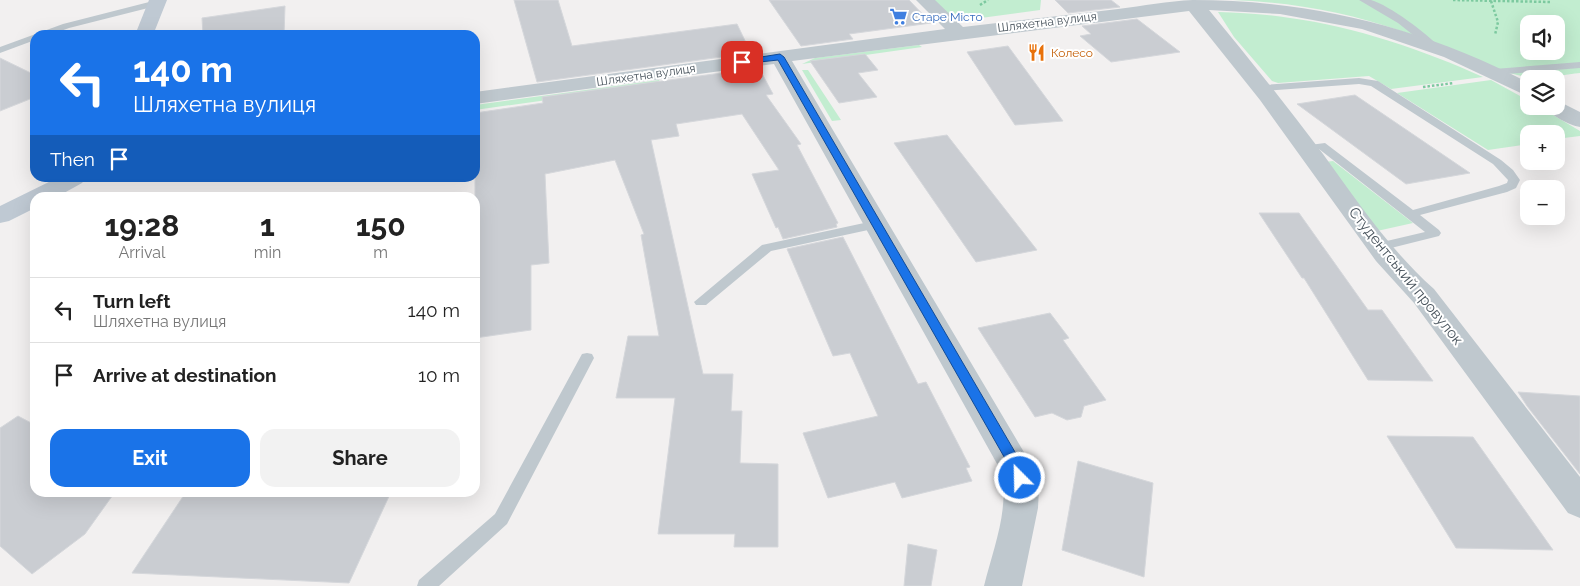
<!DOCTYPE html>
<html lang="en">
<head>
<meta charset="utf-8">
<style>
  body { margin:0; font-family:Raleway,sans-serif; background:#f2f2f2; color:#222; height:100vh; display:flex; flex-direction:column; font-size:19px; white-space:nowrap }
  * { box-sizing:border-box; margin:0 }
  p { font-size:16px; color:#767676 }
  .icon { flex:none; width:28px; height:28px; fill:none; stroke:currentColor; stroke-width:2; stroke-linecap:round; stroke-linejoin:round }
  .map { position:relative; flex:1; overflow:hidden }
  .drawer { position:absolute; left:30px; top:192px; width:450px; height:305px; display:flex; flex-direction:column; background:#fff; border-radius:15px; box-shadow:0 5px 20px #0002 }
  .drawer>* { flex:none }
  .guide { position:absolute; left:30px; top:30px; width:450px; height:152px; border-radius:15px; box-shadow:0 5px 20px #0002; background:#1a73e8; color:#fff; overflow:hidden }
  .buttons { position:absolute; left:1520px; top:15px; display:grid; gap:10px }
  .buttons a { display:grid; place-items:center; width:45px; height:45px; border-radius:10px; background:#fff; box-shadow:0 5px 20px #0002; font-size:25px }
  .pin { position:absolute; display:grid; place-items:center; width:42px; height:42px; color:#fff; margin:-21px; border-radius:10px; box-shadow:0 2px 8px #0006 }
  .me { position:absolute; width:55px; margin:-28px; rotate:337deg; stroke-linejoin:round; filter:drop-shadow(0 0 4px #0008) }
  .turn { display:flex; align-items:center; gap:18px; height:105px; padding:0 20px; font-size:22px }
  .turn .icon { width:65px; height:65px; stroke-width:2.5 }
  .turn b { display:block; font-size:35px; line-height:42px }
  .then { display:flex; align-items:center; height:48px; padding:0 20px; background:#0003; gap:10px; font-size:19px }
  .eta { display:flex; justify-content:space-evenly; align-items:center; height:85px; text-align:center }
  .eta b { font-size:30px; font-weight:700; line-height:35px }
  .cta { display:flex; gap:10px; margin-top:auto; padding:10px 20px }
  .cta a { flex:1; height:58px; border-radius:15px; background:#1a73e8; color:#fff; font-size:20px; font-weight:700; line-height:58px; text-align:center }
  .cta a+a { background:#f2f2f2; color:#222 }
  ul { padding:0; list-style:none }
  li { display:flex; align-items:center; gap:15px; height:65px; padding:0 20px; border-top:1px solid #e0e0e0 }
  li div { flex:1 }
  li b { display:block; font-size:19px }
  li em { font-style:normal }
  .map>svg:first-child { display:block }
  .green { fill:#c2edd0; fill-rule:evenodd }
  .building { fill:#cacdd2; stroke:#d5d7db }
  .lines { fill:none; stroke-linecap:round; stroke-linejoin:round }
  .path { stroke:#7cc99f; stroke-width:2.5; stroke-dasharray:2.5 2; stroke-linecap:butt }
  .lane { fill:#bfc8ce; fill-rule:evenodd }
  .street { fill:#bfc8ce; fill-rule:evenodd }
  .secondary { fill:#bfc9d3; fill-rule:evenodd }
  .route { fill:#1a73e8; stroke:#114b97 }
  .labels { text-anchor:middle; stroke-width:4; stroke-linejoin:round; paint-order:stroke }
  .far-shop-label { font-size:12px; fill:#366cbe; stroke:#fff; text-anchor:start }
  .far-street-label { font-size:12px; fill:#49545d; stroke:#fff }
  .far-food-label { font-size:12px; fill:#c56008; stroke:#fff; text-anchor:start }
  .street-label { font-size:15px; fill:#49545d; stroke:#fff }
</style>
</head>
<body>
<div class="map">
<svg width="1580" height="586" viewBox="0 0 1580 586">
  <rect width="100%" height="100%" fill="#f2f0f0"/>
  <path class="green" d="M932,0H1041L1040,10L966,20L949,15Z
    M1233,0H1580V73C1565,74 1545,80 1531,78C1489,71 1443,44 1401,31C1347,12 1290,2 1233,0ZM1529,24H1556V51H1529Z
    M1218,12C1242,13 1267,14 1290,18C1353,26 1426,51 1483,77L1391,89L1369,76L1278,83L1272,81L1234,37Z
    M919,45L922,47L802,64L815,58Z
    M802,70H808L841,120L832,121Z
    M659,80L661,84L475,110V105Z
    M1491,80L1529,101V106H1538L1580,131V136L1556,139V134H1529V144L1488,150L1397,93Z
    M1333,161L1413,223L1377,231L1325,162Z"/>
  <path class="building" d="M514,0H558L572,46L737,24L751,53L537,82Z
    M769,0H909L931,23L849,34L853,39L801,46Z
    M1055,0H1111L1120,7L1068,13Z
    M285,6L284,35H203L202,18Z
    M1137,19L1180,52L1111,62L1080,36L1091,34L1082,26Z
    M1008,46L1063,121L1015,125L967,52Z
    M865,54L878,70L858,73L877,97L839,103L810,61Z
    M0,58L35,75V97L0,111Z
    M759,68L773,94L766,95L801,144L797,145L838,223L836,224L837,227L783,239L778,227L776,228L752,174L779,170L742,114L676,124L679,136L651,140L703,374H733L731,411H742L740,463L778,464V547H734L735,534H658L675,398H616L628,336H659L641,235L644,234L615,160L545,174L549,263L531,265V330L475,338V113L543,103L542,97Z
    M1355,95L1470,173L1406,184L1297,104Z
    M947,135L968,162L1037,250L976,262L894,143Z
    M1259,213H1299L1368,310H1382L1433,381L1368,380L1304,278H1302Z
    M843,237L918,384L926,382L970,467L966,468L972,481L902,498L895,482L828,498L803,433L878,416L850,353L833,356L787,249Z
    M1050,313L1069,338L1063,340L1106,400L1084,406L1081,417L1067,420L1052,413L1035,417L978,328Z
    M1518,392L1580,396V474L1527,406Z
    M18,416L35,425V492H115L85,534L32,574L0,546V428Z
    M1387,436L1473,437L1553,550L1456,548Z
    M1078,461L1153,483L1144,577L1062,550Z
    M186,492H391L349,583L132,573Z
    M908,544L937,550L931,586H904Z"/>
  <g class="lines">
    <path class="path" d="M1453,0L1551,2
      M1491,1L1498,22L1495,35
      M980,5L988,0
      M1423,87L1454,83"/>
    <path class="lane" d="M157,0L160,1V5L69,28L50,35H35V40L0,53V47L63,24Z
      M1359,0C1362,0 1367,0 1371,0C1389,5 1428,34 1440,48L1438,50H1432L1398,23Z
      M1580,62V68L1494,75L1489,72L1494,69Z
      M1359,78L1378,81L1501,160L1513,170L1520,180L1516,188L1507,192L1420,215L1439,230L1441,233L1439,236L1379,251L1374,250L1373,247L1374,244L1425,232L1319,149L1306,151L1300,148L1302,146L1325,143L1413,210L1499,186L1507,183L1508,180L1493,164L1371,86L1359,84L1264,91L1259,88L1264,85Z
      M878,220L882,221L884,224L882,227L771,251L706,305H696L694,302L762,245Z
      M587,353L592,354L594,358L507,524L439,586H417L419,580L495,514L582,354Z"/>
    <path class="street" d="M916,0H935L963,27C1015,21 1066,15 1118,9C1143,6 1168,1 1193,0C1312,0 1424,28 1529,83V97L1444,57L1362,29L1280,14L1209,10C1248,57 1286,105 1323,154C1357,201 1390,250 1434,289L1580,477V518L1568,513L1414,303L1376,261L1260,100L1189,11L792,61L1034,469L1039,488L1038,508L1022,586H984C993,549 1010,509 1001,471L774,64L475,104V92L945,29Z
      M1556,100L1580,112V127C1569,125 1551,116 1545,106H1556Z"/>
    <path class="secondary" d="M149,0H167L153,35H135Z
      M57,178H86L82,183L55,198H35V208L9,221L0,223V206Z"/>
  </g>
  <path class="route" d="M780,54L784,57L1022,464L1027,478L1025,483L1020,484L1015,483L1011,469L778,60L742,64L738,62L742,60Z"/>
  <defs>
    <symbol id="supermarket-bare" viewBox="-9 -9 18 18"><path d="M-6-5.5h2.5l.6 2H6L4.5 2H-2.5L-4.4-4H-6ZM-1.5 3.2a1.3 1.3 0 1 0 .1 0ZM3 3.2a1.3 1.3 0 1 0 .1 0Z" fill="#3f7fe0" stroke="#fff" stroke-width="2.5" paint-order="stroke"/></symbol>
    <symbol id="restaurant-bare" viewBox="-9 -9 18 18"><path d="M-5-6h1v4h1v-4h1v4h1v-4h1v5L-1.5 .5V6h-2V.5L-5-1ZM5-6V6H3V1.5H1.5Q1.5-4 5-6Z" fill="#e8710a" stroke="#fff" stroke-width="2.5" paint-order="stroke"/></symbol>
  </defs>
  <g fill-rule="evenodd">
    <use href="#supermarket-bare" x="886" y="4" width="25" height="25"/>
    <use href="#restaurant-bare" x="1024" y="40" width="25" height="25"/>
  </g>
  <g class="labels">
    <g class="far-shop-label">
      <text x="912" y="21">Старе Місто</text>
    </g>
    <g class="far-street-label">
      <text transform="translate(1047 22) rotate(-7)" y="4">Шляхетна вулиця</text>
      <text transform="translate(646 75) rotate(-8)" y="4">Шляхетна вулиця</text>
    </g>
    <g class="far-food-label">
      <text x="1051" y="57">Колесо</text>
    </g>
    <g class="street-label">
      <text transform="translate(1406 276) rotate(51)" y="5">Студентський провулок</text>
    </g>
  </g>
</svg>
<div class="buttons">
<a><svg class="icon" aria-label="sound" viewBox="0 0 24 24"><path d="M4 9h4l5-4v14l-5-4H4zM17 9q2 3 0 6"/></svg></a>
<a><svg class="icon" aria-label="layers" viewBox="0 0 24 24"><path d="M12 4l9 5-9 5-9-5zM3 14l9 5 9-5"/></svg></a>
<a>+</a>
<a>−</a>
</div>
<div class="pin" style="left:742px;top:62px;background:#d93025"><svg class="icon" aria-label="arrive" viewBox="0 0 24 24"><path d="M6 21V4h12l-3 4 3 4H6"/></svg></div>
<svg class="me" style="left:1020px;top:478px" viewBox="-20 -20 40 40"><circle r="17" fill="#1a73e8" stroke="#fff" stroke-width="3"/><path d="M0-11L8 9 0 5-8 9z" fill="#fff"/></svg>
<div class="guide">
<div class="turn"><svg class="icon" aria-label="left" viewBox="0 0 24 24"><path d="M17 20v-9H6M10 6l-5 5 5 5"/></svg><div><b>140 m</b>Шляхетна вулиця</div></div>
<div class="then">Then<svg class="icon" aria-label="arrive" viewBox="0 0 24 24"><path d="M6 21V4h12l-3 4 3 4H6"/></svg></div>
</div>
<section class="drawer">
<div class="eta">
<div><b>19:28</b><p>Arrival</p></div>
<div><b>1</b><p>min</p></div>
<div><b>150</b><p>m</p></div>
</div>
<ul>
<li><svg class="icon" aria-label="left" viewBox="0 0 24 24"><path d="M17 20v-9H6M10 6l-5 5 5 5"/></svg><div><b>Turn left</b><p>Шляхетна вулиця</p></div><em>140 m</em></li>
<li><svg class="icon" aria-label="arrive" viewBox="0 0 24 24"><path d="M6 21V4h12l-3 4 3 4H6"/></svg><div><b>Arrive at destination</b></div><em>10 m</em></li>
</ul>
<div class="cta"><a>Exit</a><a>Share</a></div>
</section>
</div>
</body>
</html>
